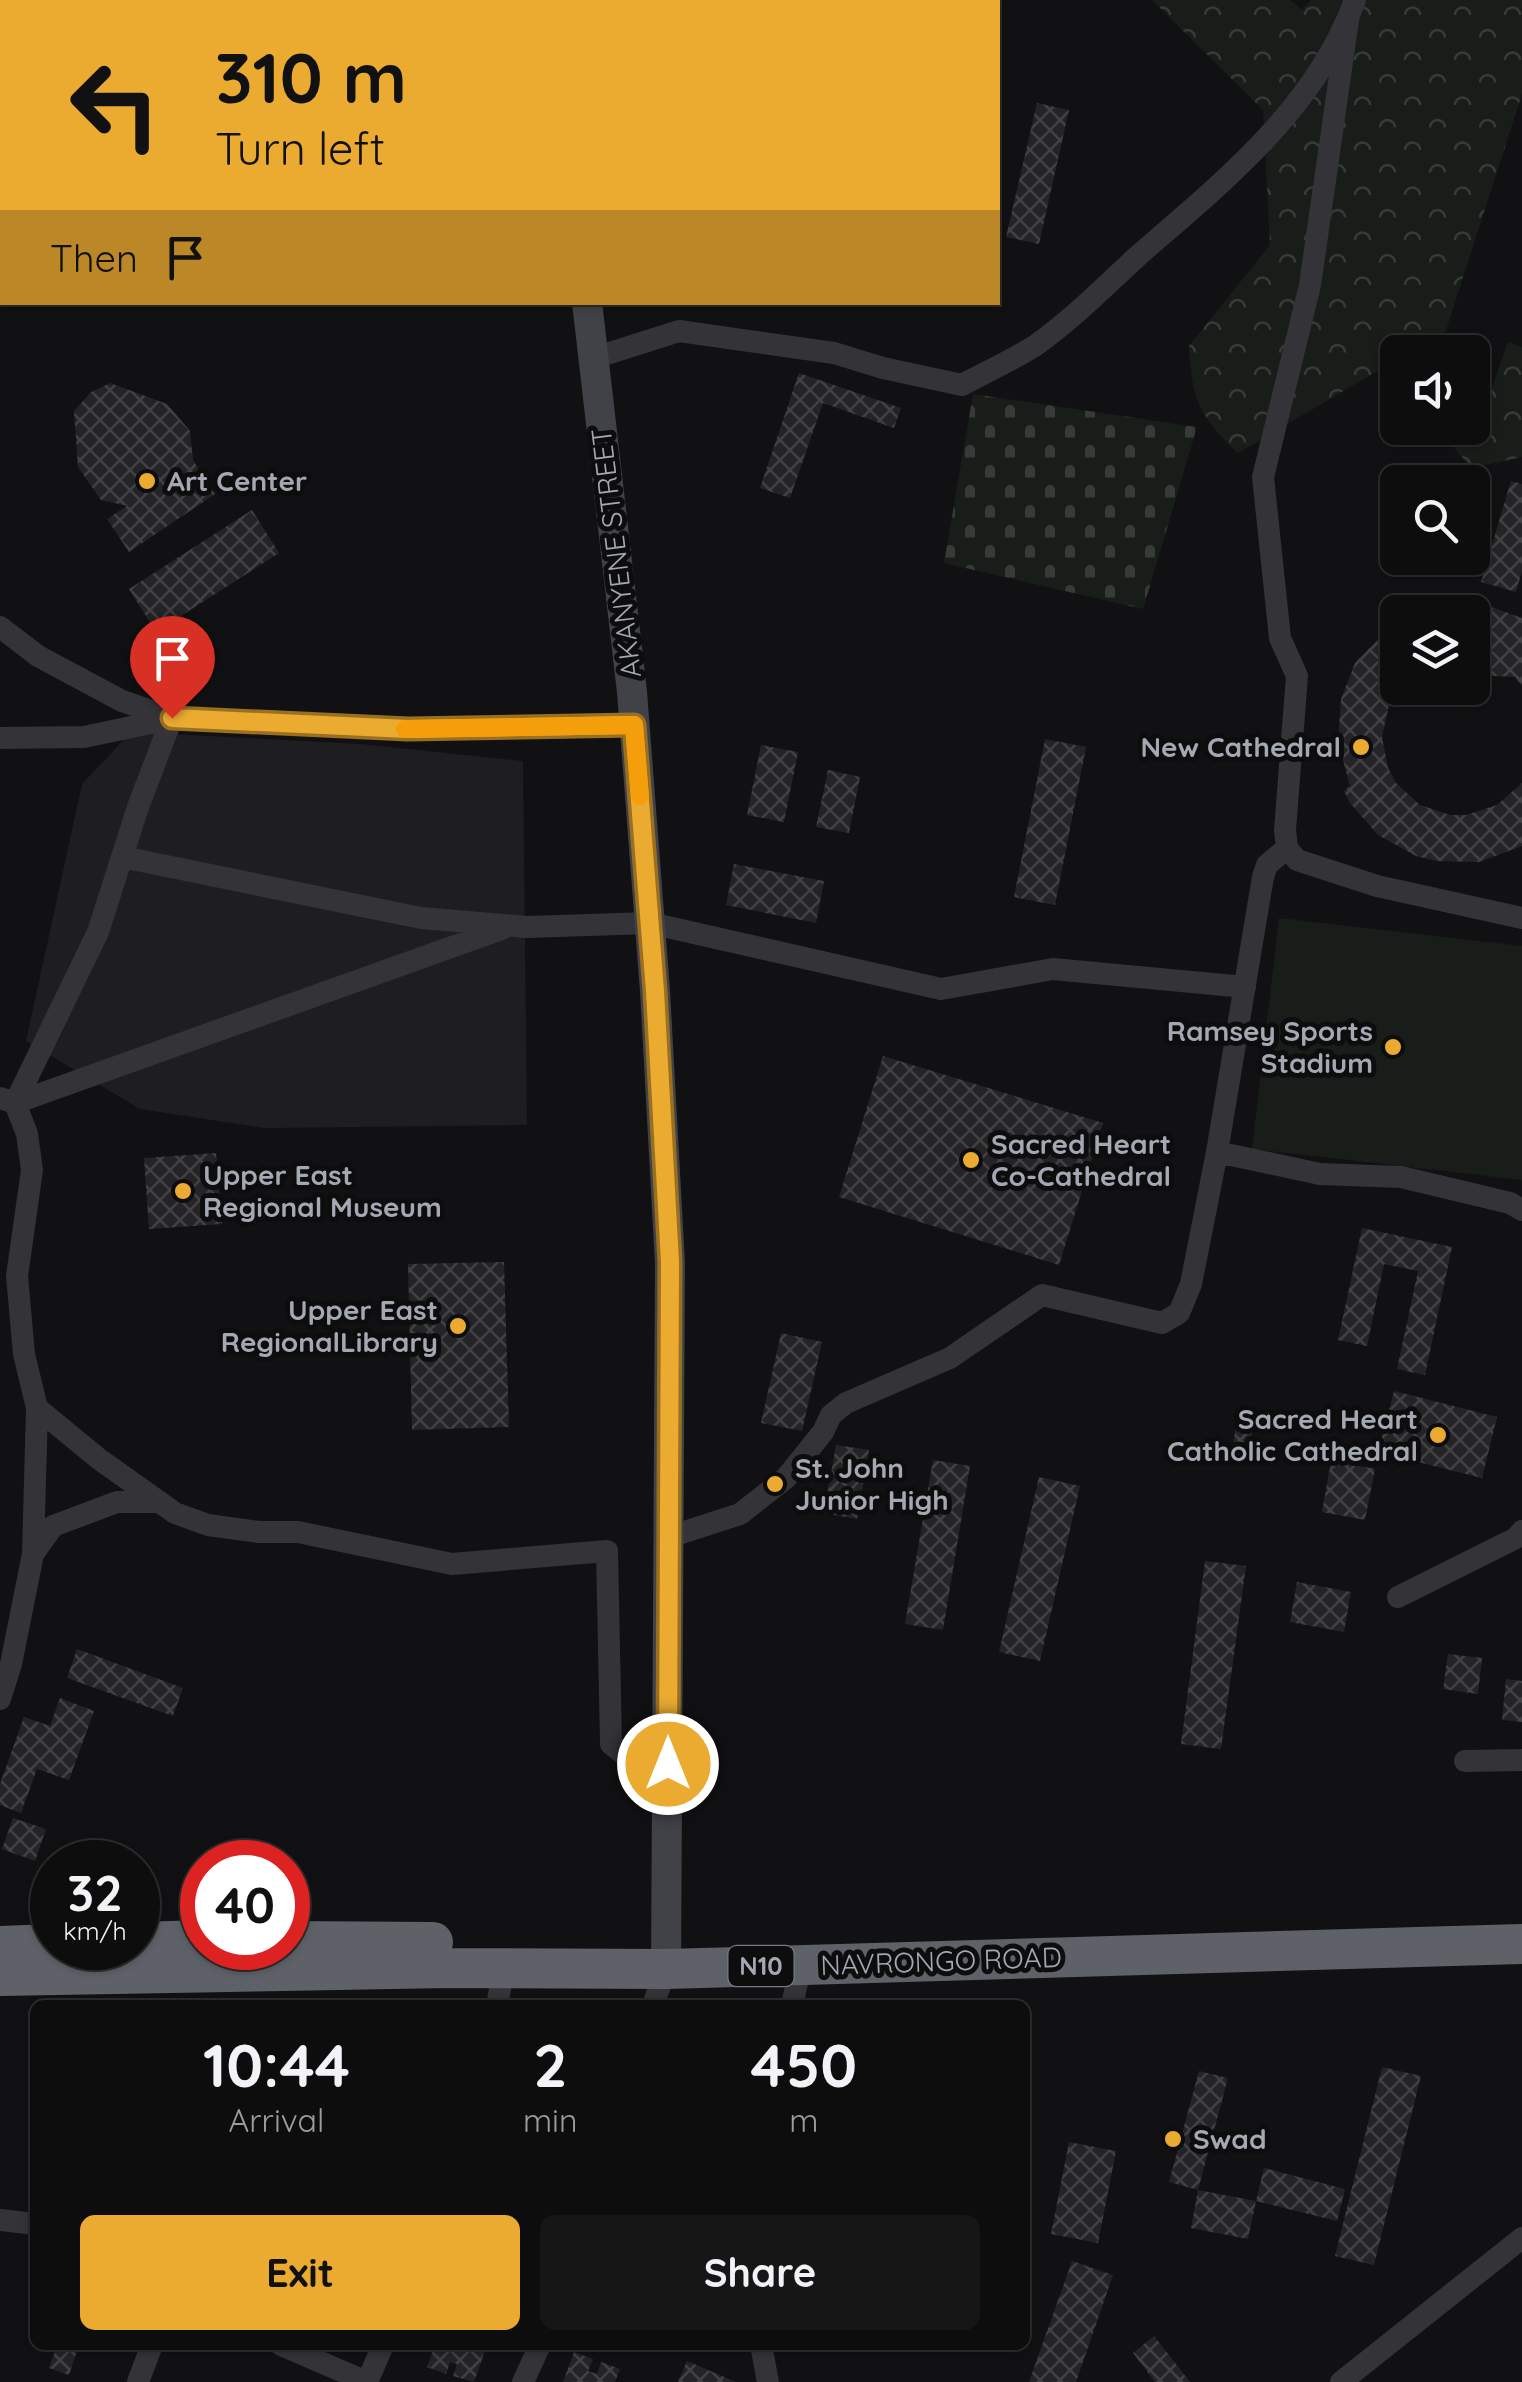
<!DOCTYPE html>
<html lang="en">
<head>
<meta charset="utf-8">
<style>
  body { margin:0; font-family:Quicksand,sans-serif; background:#161617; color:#f1f3f6; height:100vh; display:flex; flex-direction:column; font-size:38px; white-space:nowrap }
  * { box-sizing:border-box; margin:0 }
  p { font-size:32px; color:#9a9c9e }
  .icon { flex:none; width:55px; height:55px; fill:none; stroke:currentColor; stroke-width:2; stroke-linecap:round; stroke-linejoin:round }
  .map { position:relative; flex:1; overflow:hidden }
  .sheet { position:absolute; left:30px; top:2000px; width:1000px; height:350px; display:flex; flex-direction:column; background:#0d0d0e; border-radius:15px; box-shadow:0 2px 8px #0004,0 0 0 2px #2d2d2e }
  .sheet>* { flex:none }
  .hud { position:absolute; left:0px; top:0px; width:1000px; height:305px; box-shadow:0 2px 8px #0004,0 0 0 2px #2d2d2e; background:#ebab31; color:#111; overflow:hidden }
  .buttons { position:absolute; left:1380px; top:335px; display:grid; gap:20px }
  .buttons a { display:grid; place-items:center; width:110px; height:110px; border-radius:15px; background:#0d0d0e; box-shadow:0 2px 8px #0004,0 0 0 2px #2d2d2e; font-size:50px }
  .speed { position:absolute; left:30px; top:1840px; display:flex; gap:20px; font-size:50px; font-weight:700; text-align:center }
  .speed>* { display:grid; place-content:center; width:130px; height:130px; border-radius:50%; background:#0d0d0e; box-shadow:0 2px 8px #0004,0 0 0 2px #2d2d2e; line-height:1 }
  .speed small { font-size:25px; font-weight:400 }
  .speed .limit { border:15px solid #d22; background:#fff; color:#111 }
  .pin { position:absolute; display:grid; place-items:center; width:85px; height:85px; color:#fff; margin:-102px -42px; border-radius:50% 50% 50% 0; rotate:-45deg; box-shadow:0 0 10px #0007 }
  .pin .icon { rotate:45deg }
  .me { position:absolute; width:110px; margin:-55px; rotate:0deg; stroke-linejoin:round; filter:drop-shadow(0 0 8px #0008) }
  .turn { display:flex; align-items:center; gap:35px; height:210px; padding:0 50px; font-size:45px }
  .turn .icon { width:130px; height:130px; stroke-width:2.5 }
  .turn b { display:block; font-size:70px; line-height:85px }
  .then { display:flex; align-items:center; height:95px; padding:0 50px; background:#0003; gap:20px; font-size:38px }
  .eta { display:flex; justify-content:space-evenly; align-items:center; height:170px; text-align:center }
  .eta b { font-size:60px; font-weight:800; line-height:70px }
  .cta { display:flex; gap:20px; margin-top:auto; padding:20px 50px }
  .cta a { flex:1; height:115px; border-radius:15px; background:#ebab31; color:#111; font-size:40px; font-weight:800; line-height:115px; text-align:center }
  .cta a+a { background:#161617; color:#f1f3f6 }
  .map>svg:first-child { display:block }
  .built { fill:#1e1e20 }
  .forest { fill:url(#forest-crowns) }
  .cemetery { fill:url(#cemetery-stones) }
  .park { fill:#181d19 }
  .building { fill:url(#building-cross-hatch) }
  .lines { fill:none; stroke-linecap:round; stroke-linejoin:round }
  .street { stroke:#333338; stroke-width:22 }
  .secondary { stroke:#414248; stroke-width:30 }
  .highway { stroke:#5f6169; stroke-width:40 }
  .route-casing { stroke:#996f20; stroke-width:25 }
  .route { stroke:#ebab31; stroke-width:18 }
  .slow { stroke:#f59e0b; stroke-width:18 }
  .poi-dot { fill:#ebab31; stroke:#0d0d0e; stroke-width:4 }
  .labels { text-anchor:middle; stroke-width:10; stroke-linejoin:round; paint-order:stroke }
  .shield { fill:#0d0d0e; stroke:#767a82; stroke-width:2.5 }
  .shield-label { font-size:25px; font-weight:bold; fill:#a3a8b3 }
  .poi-label { font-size:28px; font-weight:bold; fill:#a3a8b3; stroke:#0d0d0e; text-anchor:start }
  .street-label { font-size:28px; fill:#a3a8b3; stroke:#0d0d0e }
</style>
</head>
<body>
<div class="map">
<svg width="1522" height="2382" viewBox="0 0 1522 2382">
  <defs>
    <pattern id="forest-crowns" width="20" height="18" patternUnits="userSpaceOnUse" patternTransform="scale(2.5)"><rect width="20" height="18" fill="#181d19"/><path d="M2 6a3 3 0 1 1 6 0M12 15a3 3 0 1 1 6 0" fill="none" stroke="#363b38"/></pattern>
    <pattern id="cemetery-stones" width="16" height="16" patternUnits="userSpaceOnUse" patternTransform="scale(2.5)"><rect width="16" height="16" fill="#181d19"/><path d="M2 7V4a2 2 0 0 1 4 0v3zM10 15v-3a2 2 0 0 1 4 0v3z" fill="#363b38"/></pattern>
    <pattern id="building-cross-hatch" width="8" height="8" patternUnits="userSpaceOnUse" patternTransform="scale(2.5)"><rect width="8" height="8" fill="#242427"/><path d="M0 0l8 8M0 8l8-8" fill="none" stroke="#414144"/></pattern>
  </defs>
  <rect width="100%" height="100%" fill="#111113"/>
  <path class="built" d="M131,732L361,744L523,761L527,1125L264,1128L140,1109L26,1041L82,784Z"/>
  <path class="forest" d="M1152,0H1290L1302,10L1311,0H1522V94L1439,352H1398L1397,379L1386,366L1238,453C1199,417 1192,399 1189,346L1270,245L1263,110Z
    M1508,342L1522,347V457L1471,468L1438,428H1472L1473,404L1485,408Z"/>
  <path class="cemetery" d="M973,394L1197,427L1143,609L944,563Z"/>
  <path class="park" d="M1279,918L1522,946V1180L1252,1149Z"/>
  <path class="building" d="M1037,103L1069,110L1039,244L1006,237Z
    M799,373L901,408L894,428L823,403L790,498L760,488Z
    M110,383L167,404L190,431L193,460L215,494L129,552L107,519L127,506L101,500L78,467L74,411L91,392Z
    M1511,481L1522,484V571L1516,592L1481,582Z
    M252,510L279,553L156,632L129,589Z
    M1462,602L1483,604L1522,618V686L1515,677L1472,675V612H1411L1440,604Z
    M1398,619V688H1400L1389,705L1382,737L1388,768L1396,783L1420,805L1450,815H1466L1497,805L1522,783V846L1479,862L1436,861L1416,856L1378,835L1350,803L1344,791L1350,786L1338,741L1341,699L1355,663Z
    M1045,739L1086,747L1055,905L1014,897Z
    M761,745L798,752L784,822L747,815Z
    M828,770L860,777L849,833L816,827Z
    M734,864L824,881L816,923L726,905Z
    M883,1056L1103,1123L1059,1265L839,1197Z
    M216,1153L222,1224L149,1229L144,1158Z
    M1362,1228L1452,1247L1425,1375L1397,1369L1418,1271L1384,1264L1367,1346L1338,1340Z
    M504,1262L509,1427L412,1430L408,1264Z
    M781,1333L822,1342L802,1431L761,1423Z
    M1394,1391L1497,1417L1482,1478L1378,1452Z
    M1236,1423L1253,1425L1249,1459L1232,1457Z
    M836,1445L869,1450L857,1519L824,1513Z
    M933,1460L970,1466L943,1630L905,1624Z
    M1331,1461L1375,1469L1365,1520L1322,1512Z
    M1039,1477L1080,1486L1040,1661L999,1652Z
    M1205,1561L1246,1566L1221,1749L1181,1744Z
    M1297,1582L1351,1592L1344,1632L1290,1622Z
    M77,1649L183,1688L173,1716L67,1678Z
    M1448,1654L1482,1658L1478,1694L1443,1689Z
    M1506,1679L1522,1681V1722L1502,1720Z
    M60,1698L94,1711L69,1780L37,1769L21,1813L0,1805V1784L24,1717L50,1726Z
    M13,1818L46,1829L35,1861L2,1849Z
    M1382,2067L1421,2076L1374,2265L1335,2256Z
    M1199,2071L1228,2078L1198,2190L1169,2182Z
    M1069,2142L1116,2151L1098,2243L1051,2234Z
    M1264,2168L1345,2189L1337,2221L1256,2201Z
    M1198,2190L1256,2201L1248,2239L1191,2228Z
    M1072,2261L1113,2275L1076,2382H1029Z
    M1154,2336L1190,2382H1155L1133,2353Z
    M57,2345H79L69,2375L49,2368Z
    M435,2345H487L474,2382L453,2376L457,2364L450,2362L446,2374L427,2367Z
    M574,2352L593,2359L588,2371L597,2374L601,2362L620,2369L615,2382H563Z
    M687,2361L736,2382H678Z"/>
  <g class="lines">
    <path class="street" d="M131,2L133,0
      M1348,20L1310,285L1263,477L1280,638L1297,676L1285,830L1287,848L1297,860L1377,886L1522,918
      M0,122L2,120
      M594,358L679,331L834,353L883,368L962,385C986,372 1013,360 1036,345C1074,318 1106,285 1140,254C1224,181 1316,108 1355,0
      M0,627L38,656L122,701L172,718L408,729L634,725
      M0,738L84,737L169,719
      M122,857L421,918L527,927L650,923L941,989L1053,969L1245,987
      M0,1098L15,1103L27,1134L32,1170L17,1276L24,1354L37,1408L99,1459L175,1513L208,1525L258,1532H298L452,1564L607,1551L611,1744L638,1766L668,1764
      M15,1103L502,929
      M15,1103L98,932L138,807L172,718
      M1217,1152L1320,1174L1401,1177L1510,1203L1522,1210
      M669,1537L740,1514L786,1478L823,1432L831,1415L846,1403L950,1358L1042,1295L1162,1323L1179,1313L1191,1284L1217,1152L1263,877L1267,865L1287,848
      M33,1554L53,1526L117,1502H158
      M1398,1597L1516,1538L1522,1531
      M0,1699L11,1664L33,1554L37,1408
      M1465,1761L1522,1760
      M497,2005L504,1969
      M653,2005L666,1969
      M792,2005L801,1965
      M0,2220L35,2224
      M281,2345L367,2382
      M761,2345L768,2382
      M138,2382L152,2345
      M367,2382L383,2345
      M523,2382L540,2345
      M1341,2382L1522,2238"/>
    <path class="secondary" d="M571,0V2
      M587,302L632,692L655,991L670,1263L666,1969"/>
    <path class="highway" d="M288,1941L433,1942
      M138,1942L202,1940
      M0,1946L52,1944
      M0,1976L449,1968L666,1969L1522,1944"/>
  </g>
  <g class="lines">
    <defs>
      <path id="route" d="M172,718L408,729L634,725L655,991L670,1262L668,1764"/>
    </defs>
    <use href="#route" class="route-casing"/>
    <use href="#route" class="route"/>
    <path class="slow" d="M405,729L634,725L640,796"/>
  </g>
  <g class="poi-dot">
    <circle cx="147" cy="481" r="10"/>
    <circle cx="1361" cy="747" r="10"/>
    <circle cx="1393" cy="1047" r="10"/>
    <circle cx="971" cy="1160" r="10"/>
    <circle cx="183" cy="1191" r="10"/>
    <circle cx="458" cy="1326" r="10"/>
    <circle cx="1438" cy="1435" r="10"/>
    <circle cx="775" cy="1484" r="10"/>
    <circle cx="1173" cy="2139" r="10"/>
  </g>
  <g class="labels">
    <rect class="shield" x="728.5" y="1946" width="65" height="40" rx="8"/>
    <g class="shield-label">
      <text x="761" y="1975">N10</text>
    </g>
    <g class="poi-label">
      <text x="167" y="491">Art Center</text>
      <text x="1341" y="757" text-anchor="end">New Cathedral</text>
      <text x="1373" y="1041" text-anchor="end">Ramsey Sports<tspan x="1373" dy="32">Stadium</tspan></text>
      <text x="991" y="1154">Sacred Heart<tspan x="991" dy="32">Co-Cathedral</tspan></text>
      <text x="203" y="1185">Upper East<tspan x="203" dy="32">Regional Museum</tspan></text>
      <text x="438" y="1320" text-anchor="end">Upper East<tspan x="438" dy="32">RegionalLibrary</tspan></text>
      <text x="1418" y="1429" text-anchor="end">Sacred Heart<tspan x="1418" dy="32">Catholic Cathedral</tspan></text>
      <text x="795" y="1478">St. John<tspan x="795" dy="32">Junior High</tspan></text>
      <text x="1193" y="2149">Swad</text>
    </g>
    <g class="street-label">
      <text transform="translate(616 553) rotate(-97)" y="10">AKANYENE STREET</text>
      <text transform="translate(941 1961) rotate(-2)" y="10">NAVRONGO ROAD</text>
    </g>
  </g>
</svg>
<div class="buttons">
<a><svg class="icon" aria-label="sound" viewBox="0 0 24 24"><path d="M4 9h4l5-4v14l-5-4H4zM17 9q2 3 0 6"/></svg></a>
<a><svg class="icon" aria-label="search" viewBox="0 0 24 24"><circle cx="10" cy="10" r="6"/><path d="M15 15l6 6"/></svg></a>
<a><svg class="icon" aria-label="layers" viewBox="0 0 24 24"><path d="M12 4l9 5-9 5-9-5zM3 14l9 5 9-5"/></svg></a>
</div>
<div class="speed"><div>32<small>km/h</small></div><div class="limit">40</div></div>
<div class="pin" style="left:172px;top:718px;background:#d93025"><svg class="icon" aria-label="arrive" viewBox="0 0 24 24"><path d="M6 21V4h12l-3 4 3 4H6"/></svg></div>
<svg class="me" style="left:668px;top:1764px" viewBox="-20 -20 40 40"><circle r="17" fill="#ebab31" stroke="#fff" stroke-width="3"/><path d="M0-11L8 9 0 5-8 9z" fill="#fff"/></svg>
<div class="hud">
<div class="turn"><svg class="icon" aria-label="left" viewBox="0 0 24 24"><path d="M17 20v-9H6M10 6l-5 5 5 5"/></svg><div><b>310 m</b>Turn left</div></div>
<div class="then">Then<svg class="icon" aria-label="arrive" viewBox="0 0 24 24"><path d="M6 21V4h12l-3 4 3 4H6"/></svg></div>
</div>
<section class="sheet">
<div class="eta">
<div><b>10:44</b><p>Arrival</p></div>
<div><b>2</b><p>min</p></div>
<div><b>450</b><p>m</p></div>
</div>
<div class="cta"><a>Exit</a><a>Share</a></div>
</section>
</div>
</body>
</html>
